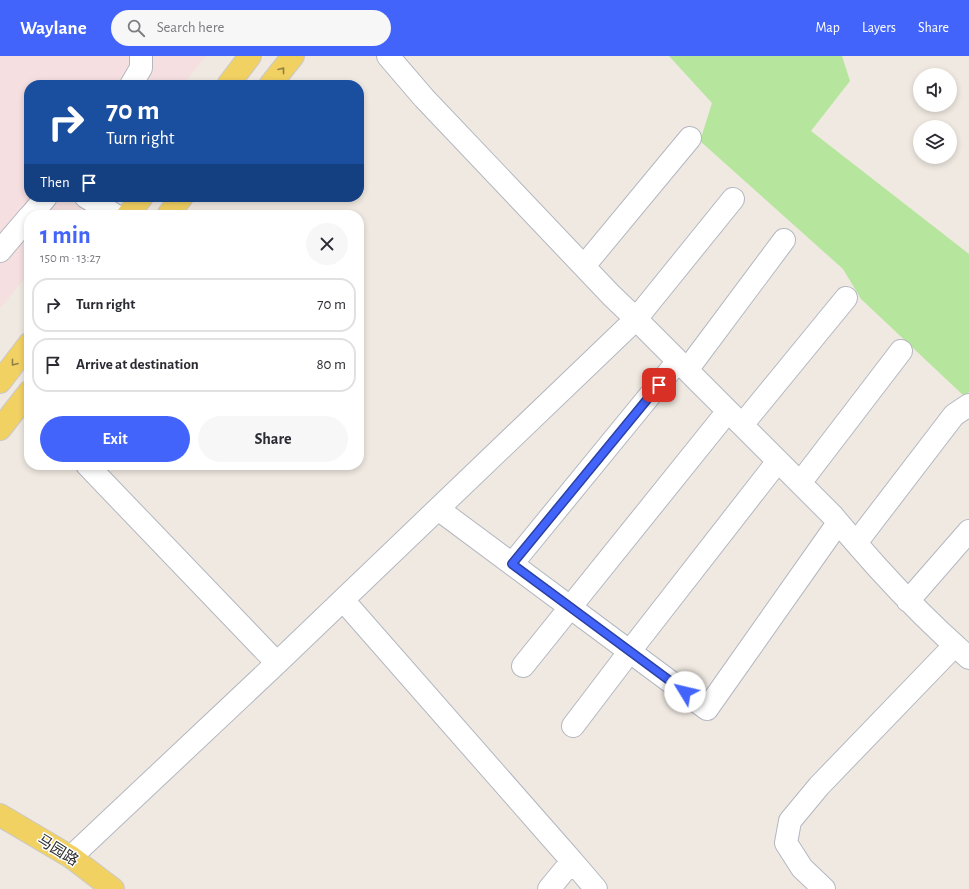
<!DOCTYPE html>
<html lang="en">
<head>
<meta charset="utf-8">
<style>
  body { margin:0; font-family:"Alegreya Sans","Noto Sans SC",sans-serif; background:#f7f7f7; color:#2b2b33; height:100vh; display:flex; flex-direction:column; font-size:15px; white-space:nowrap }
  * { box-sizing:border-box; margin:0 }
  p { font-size:13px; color:#7c7c81 }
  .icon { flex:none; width:22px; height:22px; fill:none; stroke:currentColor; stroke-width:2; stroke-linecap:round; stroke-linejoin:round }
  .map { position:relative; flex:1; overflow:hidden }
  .drawer { position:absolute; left:24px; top:154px; width:340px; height:260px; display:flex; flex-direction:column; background:#fff; border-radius:16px; box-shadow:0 2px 6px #0003 }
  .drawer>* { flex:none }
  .guide { position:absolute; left:24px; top:24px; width:340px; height:122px; border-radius:16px; box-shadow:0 2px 6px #0003; background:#1a4fa0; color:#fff; overflow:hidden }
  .buttons { position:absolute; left:913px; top:12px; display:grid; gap:8px }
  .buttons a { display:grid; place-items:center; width:44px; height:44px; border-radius:50%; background:#fff; box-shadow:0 2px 6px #0003; font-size:20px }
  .pin { position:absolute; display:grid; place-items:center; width:34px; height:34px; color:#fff; margin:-17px; border-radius:8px; box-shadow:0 2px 6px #0006 }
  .me { position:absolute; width:44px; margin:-22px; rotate:306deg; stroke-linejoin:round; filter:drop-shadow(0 0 3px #0008) }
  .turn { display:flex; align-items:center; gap:14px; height:84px; padding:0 16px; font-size:18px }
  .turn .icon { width:52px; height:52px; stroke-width:2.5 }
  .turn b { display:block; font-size:28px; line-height:34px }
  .then { display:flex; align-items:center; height:38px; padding:0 16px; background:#0003; gap:8px; font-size:15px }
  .round { display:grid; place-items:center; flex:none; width:42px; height:42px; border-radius:21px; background:#f7f7f7 }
  .head { display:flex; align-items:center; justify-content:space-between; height:68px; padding:0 16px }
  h1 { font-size:24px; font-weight:700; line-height:30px; color:#4264fb }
  .cta { display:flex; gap:8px; margin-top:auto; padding:8px 16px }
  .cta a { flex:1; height:46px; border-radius:24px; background:#4264fb; color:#fff; font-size:16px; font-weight:700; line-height:46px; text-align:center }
  .cta a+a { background:#f7f7f7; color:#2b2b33 }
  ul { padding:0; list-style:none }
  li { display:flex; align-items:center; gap:12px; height:54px; margin:0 8px 6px; padding:0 8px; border:2px solid #e1e1e2; border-radius:16px }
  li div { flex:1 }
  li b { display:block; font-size:15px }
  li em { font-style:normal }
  header { display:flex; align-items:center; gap:24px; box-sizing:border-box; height:56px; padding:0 20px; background:#4264fb; color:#fff }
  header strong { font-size:19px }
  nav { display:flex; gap:22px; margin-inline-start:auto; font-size:14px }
  .search { width:280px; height:36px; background:#f7f7f7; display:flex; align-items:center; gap:10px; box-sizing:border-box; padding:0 14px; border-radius:22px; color:#7c7c81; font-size:15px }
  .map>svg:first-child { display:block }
  .medical { fill:#f5dfe0 }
  .green { fill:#b6e59e }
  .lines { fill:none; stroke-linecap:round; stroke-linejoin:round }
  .minor-casing { stroke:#b4b7c1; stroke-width:24 }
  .major-casing { stroke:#c9c9c9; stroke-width:24 }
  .minor { stroke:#fff; stroke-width:22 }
  .major { stroke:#f2d163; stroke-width:22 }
  .oneway { stroke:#908048 }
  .route-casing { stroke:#2b41a3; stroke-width:10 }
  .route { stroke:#4264fb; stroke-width:7 }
  .labels { text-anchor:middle; stroke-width:3; stroke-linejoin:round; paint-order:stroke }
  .street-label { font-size:15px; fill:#2e2e2e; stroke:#fff }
</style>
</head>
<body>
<header>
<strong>Waylane</strong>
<div class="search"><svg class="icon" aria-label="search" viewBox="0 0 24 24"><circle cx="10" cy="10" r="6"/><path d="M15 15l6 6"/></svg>Search here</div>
<nav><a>Map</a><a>Layers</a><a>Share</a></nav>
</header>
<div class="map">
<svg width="969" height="833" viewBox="0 0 969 833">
  <rect width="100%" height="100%" fill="#efe9e1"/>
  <path class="medical" d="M0,0H206L182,29H29V141H91L76,159H29V217L0,252Z"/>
  <path class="green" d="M669,0H842L850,25L811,75L969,198V336L964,340L861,243L843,213L700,85L712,47Z"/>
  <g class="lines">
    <defs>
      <path id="minor" d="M388,0L424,42L611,239L636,263L832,459C847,477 862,494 878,512C907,544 937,574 969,602
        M131,29L141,12V0
        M86,141L115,159
        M31,159L46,141
        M0,195L29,161
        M584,210L690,82
        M687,314L784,184
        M742,369L846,242
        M87,409L277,607
        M800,427L901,295
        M438,453L707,653L838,467
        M856,487L954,359L969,349
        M512,508L678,305
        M343,544L572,805L549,833
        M908,545L969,475
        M523,610L728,355
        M573,670L630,595L778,405
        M71,801L277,607L636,263L733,143
        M572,805L596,833
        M824,833L802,812L786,787L790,765L819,730L954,590"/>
      <path id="major" d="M228,29L250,0
        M270,29L293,0
        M128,159L142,141
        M168,159L182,141
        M0,326L29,288
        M0,373L29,336
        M0,759L71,801L113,833"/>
    </defs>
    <use href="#minor" class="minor-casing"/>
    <use href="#major" class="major-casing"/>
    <use href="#minor" class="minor"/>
    <use href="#major" class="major"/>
  </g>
  <defs><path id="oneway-chevron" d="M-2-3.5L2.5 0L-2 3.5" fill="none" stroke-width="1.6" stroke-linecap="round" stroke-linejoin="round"/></defs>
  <g class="oneway">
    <use href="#oneway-chevron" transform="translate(282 14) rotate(-52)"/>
    <use href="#oneway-chevron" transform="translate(14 307) rotate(128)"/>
  </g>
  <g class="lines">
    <defs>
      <path id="route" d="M659,329L512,508L685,636"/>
    </defs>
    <use href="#route" class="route-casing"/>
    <use href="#route" class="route"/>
  </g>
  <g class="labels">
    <g class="street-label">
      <text transform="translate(58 794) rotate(32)" y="5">马园路</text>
    </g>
  </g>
</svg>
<div class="buttons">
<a><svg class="icon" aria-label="sound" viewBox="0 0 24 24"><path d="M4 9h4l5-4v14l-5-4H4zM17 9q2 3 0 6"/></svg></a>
<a><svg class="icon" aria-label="layers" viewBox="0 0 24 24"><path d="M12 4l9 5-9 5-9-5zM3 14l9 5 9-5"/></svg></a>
</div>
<div class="pin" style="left:659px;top:329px;background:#d93025"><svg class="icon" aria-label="arrive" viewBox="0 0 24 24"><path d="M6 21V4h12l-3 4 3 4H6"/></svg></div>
<svg class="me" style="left:685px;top:636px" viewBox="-20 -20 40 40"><circle r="19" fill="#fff"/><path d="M0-13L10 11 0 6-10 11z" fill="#4264fb"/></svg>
<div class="guide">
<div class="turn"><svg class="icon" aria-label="right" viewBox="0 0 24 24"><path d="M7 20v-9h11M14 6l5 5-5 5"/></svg><div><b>70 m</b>Turn right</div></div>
<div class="then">Then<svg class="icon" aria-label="arrive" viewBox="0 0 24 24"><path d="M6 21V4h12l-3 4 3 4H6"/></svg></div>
</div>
<section class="drawer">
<div class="head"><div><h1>1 min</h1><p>150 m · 13:27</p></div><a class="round"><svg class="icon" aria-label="close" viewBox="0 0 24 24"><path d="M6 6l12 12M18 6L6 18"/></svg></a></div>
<ul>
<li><svg class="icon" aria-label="right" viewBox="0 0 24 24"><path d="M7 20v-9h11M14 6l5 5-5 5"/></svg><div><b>Turn right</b></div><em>70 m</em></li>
<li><svg class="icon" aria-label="arrive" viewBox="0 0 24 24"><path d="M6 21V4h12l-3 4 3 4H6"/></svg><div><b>Arrive at destination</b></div><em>80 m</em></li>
</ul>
<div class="cta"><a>Exit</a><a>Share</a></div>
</section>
</div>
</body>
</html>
